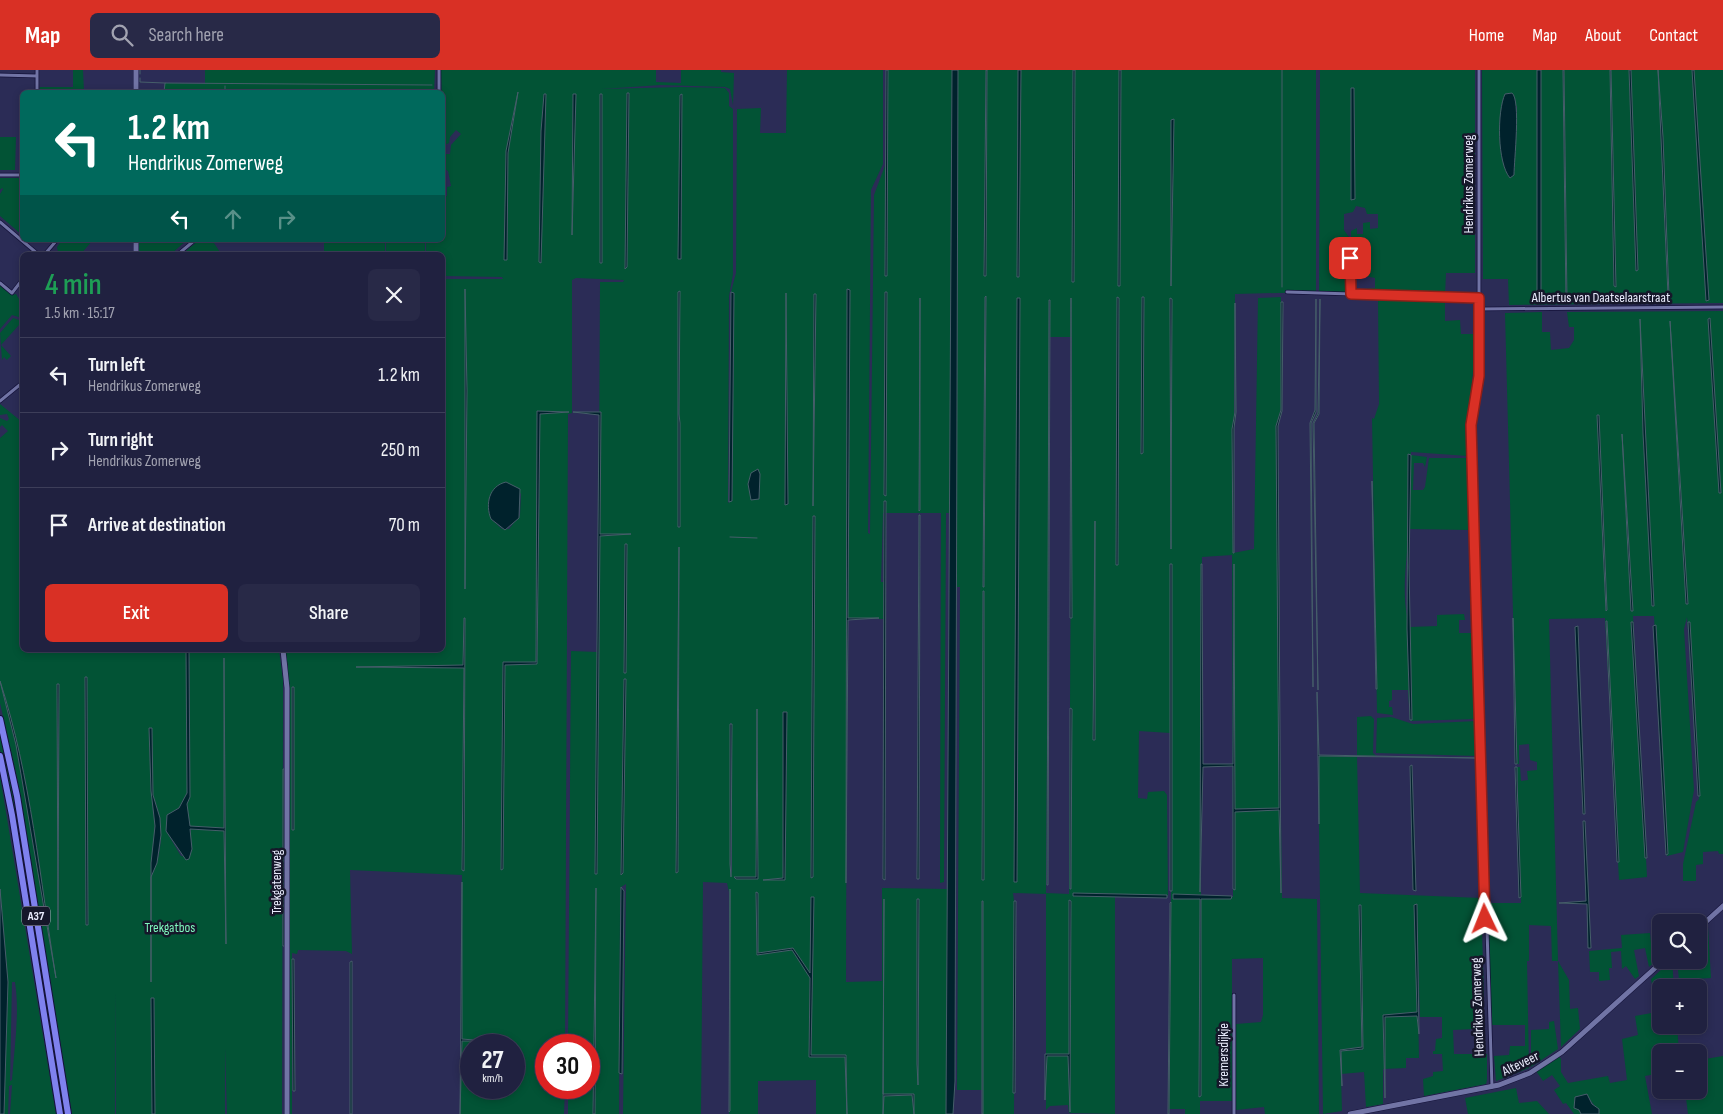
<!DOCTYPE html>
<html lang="en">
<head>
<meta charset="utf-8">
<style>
  body { margin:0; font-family:"Sofia Sans Condensed",sans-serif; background:#282947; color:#f1f3f6; height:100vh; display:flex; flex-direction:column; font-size:19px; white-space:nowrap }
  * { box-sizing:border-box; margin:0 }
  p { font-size:16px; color:#a2a3b1 }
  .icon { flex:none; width:28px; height:28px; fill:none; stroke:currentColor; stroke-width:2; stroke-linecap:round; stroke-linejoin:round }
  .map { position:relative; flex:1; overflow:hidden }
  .details { position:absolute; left:20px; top:182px; width:425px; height:400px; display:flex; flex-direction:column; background:#202140; border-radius:8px; box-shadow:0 2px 8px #0003,0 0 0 1px #3d3e59 }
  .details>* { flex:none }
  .hud { position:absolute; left:20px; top:20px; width:425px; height:152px; border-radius:8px; box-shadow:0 2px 8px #0003,0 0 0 1px #3d3e59; background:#00695c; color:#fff; overflow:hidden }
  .tools { position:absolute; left:1652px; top:844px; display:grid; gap:10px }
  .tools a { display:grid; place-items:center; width:55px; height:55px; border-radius:8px; background:#202140; box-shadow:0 2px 8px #0003,0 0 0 1px #3d3e59; font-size:25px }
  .speed { position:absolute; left:460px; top:964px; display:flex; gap:10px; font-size:25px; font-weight:700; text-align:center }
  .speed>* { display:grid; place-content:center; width:65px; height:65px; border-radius:50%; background:#202140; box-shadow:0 2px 8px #0003,0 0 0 1px #3d3e59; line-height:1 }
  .speed small { font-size:12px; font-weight:400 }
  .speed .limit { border:8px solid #d22; background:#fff; color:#111 }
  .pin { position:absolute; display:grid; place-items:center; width:42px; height:42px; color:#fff; margin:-21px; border-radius:10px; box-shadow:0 2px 8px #0006 }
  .me { position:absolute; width:55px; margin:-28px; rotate:358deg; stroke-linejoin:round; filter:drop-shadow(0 0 4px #0008) }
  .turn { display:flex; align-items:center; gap:18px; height:105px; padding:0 25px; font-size:22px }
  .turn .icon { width:65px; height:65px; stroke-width:2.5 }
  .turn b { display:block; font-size:35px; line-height:42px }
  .lanes { display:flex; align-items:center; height:48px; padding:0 25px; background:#0003; justify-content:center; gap:25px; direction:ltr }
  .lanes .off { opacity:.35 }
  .round { display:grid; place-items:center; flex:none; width:52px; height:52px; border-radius:8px; background:#282947 }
  .overview { display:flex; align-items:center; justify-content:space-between; height:85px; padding:0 25px }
  h1 { font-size:30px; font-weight:600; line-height:38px; color:#1e9e55 }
  .button { display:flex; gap:10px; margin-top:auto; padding:10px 25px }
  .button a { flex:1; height:58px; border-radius:8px; background:#d93025; color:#fff; font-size:20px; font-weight:600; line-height:58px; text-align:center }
  .button a+a { background:#282947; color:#f1f3f6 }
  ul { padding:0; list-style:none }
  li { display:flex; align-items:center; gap:15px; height:75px; padding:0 25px; border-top:1px solid #3d3e59 }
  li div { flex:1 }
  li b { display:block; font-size:19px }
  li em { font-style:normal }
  header { display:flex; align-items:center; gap:30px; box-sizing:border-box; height:70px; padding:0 25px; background:#d93025; color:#fff }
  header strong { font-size:24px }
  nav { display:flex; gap:28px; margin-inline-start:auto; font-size:18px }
  .search { width:350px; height:45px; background:#282947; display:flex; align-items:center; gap:12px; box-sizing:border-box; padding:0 18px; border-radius:8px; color:#a2a3b1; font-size:19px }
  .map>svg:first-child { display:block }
  .green { fill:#025335; fill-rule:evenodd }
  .water { fill:#00222c; stroke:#465e6a }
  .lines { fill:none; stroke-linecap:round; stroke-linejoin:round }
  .stream { stroke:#465e6a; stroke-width:1 }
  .street-casing { stroke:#14123a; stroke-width:4.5 }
  .secondary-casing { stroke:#14123a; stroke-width:6 }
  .highway-casing { stroke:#14123a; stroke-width:8 }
  .street { stroke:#7174a5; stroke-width:3 }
  .secondary { stroke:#7174a5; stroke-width:5 }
  .highway { stroke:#7f81ee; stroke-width:6 }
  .route-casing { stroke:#8d1f18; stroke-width:12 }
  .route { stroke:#d93025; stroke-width:9 }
  .labels { text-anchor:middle; stroke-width:5; stroke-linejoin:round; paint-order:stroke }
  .shield { fill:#16172a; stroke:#aaabbd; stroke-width:1 }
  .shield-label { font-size:12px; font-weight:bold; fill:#e9ebfc }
  .street-label { font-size:14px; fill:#e9ebfc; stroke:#16172a }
  .park-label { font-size:14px; fill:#7ff7bd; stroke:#16172a }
</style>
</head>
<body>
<header>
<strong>Map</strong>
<div class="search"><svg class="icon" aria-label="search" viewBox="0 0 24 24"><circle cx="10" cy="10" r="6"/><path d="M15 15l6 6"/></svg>Search here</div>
<nav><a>Home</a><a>Map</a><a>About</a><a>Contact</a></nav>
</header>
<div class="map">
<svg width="1723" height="1044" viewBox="0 0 1723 1044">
  <rect width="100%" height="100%" fill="#2b2c56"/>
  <path class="green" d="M73,0H83L84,22H39L40,17H73Z
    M205,0H435L434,22H164L165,13L205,14Z
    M441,0H656V12L681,13V0H721V2L734,3L733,35L730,19L725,17L661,15L602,19L681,17L725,18L729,23V36L733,39V204L729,226L728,433L732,430L734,223L731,222L736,203L737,39L761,38L760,63H786L787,0H883V94L871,120L868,463L870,464L874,125L886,93L887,0H952L950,443H946L944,812L940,813L941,443H883L881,512H884V549L847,548L846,912L882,911V818L948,819L946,1044H816V1010L758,1011V1044H729V822L727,813L703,812L701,1044H623L626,814L621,817L620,843L619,1044H568V1018H589V975H568L571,581L598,582L600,212H623L624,210L576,208L572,210V343L568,344L565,975H546V1018H565L564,1044H460L462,805L350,800L352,884L346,881L298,880L297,884L292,883V1044H288V596L285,580H350V584L351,580H442L443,209H503L502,207L443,206L442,185H426V170H442L443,127L447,126V117L451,116L448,101L443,98V84H450L451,75L461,64L456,60L450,67L449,73L443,76ZM521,423L520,445L509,459H502L491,449ZM730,653L732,654V805L730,794ZM471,975H514V1018H471Z
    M958,0H1316V222L1235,224L1233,483L1254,479L1258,228L1281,227V337L1276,366L1282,828L1317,829L1319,1044H1265L1264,1037L1236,1040V954L1261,952L1263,945V888L1232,889V1031H1200V1044H1185V1039H1169L1171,821L1170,663L1139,661L1138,728L1147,729L1148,722L1164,721L1167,725L1168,826L1115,825V1044L1069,1043L1068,1035L1050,1036L1046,1040V824L1013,823L1015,838L1014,1044H983V1020H957L960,517H956L955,448ZM1050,267H1072L1069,824L1046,823ZM1232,485L1233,827L1201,826L1202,487Z
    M1320,0H1475V203H1446L1445,225L1367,224L1364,219L1375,218V208L1365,206V173L1363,171V175H1351V161L1357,158V164H1363V153L1370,152V159L1378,158V144H1367L1365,138L1356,136L1353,142L1344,144V160L1349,167V223H1319Z
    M1482,0H1723V233L1509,235L1508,209H1483ZM1517,36L1514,105L1502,89L1501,45L1502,38Z
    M0,67H16L15,100H0Z
    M0,108H22V165L0,146V124L3,119L2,118L0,120Z
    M62,170H93L80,185H56L58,182L57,177Z
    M187,170L170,185H139V171Z
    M199,170H212L222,185H181Z
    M324,170H385V185H324Z
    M386,170H425V185H386Z
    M1351,176H1362V207L1351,205Z
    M0,215L12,225L16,224L22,234V248L12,245L0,259Z
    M1378,228L1445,229V251L1460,250L1461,264H1475C1475,305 1466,345 1468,386L1411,382V385L1427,387L1425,397L1423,393H1414L1413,420H1423L1425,417L1429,388H1468L1470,460L1409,459C1407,490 1400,527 1410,557L1437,556V545L1464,544L1465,550H1459V563H1474L1476,649L1410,651L1408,620H1392V630L1389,631V637H1392L1393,645L1377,643L1372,348L1374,349L1379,334Z
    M1723,241V784H1719L1718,781L1703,782V794L1696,795V811H1683V794L1696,732L1699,729L1687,547L1684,559L1694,720L1683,782L1667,786L1654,546H1633L1647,807L1619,810L1605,548L1549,549L1558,891L1569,910L1570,939L1578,938L1580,959L1561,977L1558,891H1552L1551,856L1529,855V891H1527L1529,998L1496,1011L1494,986L1509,985L1510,976H1525V955H1490L1487,833H1521L1517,697H1520L1521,711L1528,710L1527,701L1537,700V692L1530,690L1529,674L1519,675V694H1517L1505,243L1542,242V262H1550L1551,280L1569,278L1574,270V257H1569L1567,242Z
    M13,248L22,251V257L19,255L1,275L11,286L7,290L4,287L2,290L0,263Z
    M0,334L22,352V580H279L283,610V646L282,1044H227L225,978V1044H155L152,927V1044H116L115,921V1044H72L18,712L0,633V368L8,361L2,355L0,357V348L7,351L9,349L7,344L0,345ZM152,724C164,750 164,781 151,807L155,756ZM184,728L191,762L190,787L181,786L166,761L167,745L179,738Z
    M1371,646L1374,649L1373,683L1377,687L1357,686L1360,823L1481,828L1484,928L1477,929L1478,954L1474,955V959L1453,960L1454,984H1487V1010L1486,1014L1424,1026L1423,1009L1433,1006V1002L1443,1001L1442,984H1433V981H1435L1436,969L1442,968V947H1420L1416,834L1419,988H1406V998L1383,999V1034L1366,1037L1364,1002L1341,1004L1342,1041L1323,1044L1318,685L1357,686V647Z
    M1391,647L1413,654L1477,651V686L1376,683L1377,648Z
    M0,659L17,747L65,1044H62L8,712L0,679Z
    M0,706L56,1044H10L12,1015L9,1016L8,1044H4L8,912L0,819ZM12,912H15C20,944 14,979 12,1010L10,1011Z
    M1708,857L1711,908L1679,910L1677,890H1686L1691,897L1699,891V865Z
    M1650,863L1653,893L1649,897L1645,878L1634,880L1639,906L1635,909L1626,896L1622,899L1621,881L1611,882L1612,898H1609L1610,910L1599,911V902H1590L1589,881L1622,878L1621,865Z
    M1672,890L1674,917L1661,918V955H1677L1679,982H1661V1003L1645,1006L1652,1044H1599V1042L1586,1024L1575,1027L1581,1044H1574L1566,1033L1563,1034L1554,1020L1560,1016L1552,1005L1543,1011L1536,1001L1559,986L1561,989V1002L1568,1013L1608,1006L1610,1013L1627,1010L1622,969L1638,965L1635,946L1657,942L1651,909Z
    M1554,951L1558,979L1531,997V960L1549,959V952Z
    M1723,986V1044H1688L1685,1020H1699V990Z
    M1516,1018L1519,1033L1537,1031L1549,1044H1468L1465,1028Z"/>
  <path class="water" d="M886,0H888L887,206H885Z
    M952,0H958L955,1011L953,1044H946Z
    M986,0H987L986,206H984Z
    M1018,0H1021L1019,207H1017Z
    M1073,0H1075L1074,212H1072Z
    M1119,0H1121L1120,216H1118Z
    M1537,0H1541V230H1537Z
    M1563,0H1564L1567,232H1566Z
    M1610,0H1611L1616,217L1614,216Z
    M1629,0H1631L1638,200L1636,201Z
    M1658,0L1663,67L1669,226L1668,225Z
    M1692,0H1694L1709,230L1706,231Z
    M1351,18H1354L1355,129L1351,130Z
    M518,22L508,83L507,190H504L506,81Z
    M627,23H629L627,197L625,199Z
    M1512,23C1521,30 1514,91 1514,105L1510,108C1497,93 1497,41 1505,24Z
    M544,24H546L541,193L539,192L541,61Z
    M573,24H576L572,165Z
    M600,24H602V193H600Z
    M682,24L681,189H678L680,25Z
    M1174,49L1171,216V50Z
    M465,219L467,320L465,519Z
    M847,219L850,220L848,548H879L848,550L846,813Z
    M680,221L679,344L680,353V457H678V222Z
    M731,222L734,223L732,431L729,432Z
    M885,222H887L886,426L884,425Z
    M786,223L788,434L785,435Z
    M814,224H816L813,436Z
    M986,226L984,517H983L985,227Z
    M1117,227L1119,228L1118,495H1116Z
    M1142,227H1144L1143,383L1141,384Z
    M920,228V440L919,441Z
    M1017,228H1020L1017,812H1014Z
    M1071,228L1072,548H1070Z
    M1170,228L1172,229L1171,479L1170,247Z
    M1316,229V342L1311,353L1313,617L1310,353L1315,340Z
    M1320,229L1319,344L1314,353L1318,620L1313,353L1318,343Z
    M1049,230H1050L1048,815H1047Z
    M1281,232H1283L1282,341L1278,356L1281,823L1279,740L1235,742V820L1233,819V696L1203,697L1200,822L1201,494H1202L1203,694H1233L1234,494L1235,739L1279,738L1276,356L1281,340Z
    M1235,233L1236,342L1234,358V483H1233L1232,359L1235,342Z
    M1710,248L1721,423H1719L1708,249Z
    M1640,249L1654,536H1652L1643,363Z
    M1670,251L1688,534H1686Z
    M537,341L569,342L540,344L537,594L505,595L503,799L501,800L503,592H536Z
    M573,342H601L600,464H631L600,466L597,804H595L599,345Z
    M1597,345H1599L1607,540L1606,541Z
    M1622,364L1633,541H1631Z
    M1408,384L1411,385L1409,497L1412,650H1410L1407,559Z
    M758,399L760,404L759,429L751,430L748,414L751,403Z
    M1372,411L1377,619H1376Z
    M506,412L520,419L519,448L505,460L491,449C485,434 489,416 506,412Z
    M884,431H886L885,810L883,809Z
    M919,445H920L919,809H917Z
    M813,446H815L813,807L811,808Z
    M1095,451V670H1093Z
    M625,474H627L626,603H624Z
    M679,477L678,802L676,803Z
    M1170,494H1172V821H1170Z
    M983,521H984V810H982Z
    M464,548H465L464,801L462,800L464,598L356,597L463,595Z
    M1513,548L1517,694H1515Z
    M1606,551H1607L1619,792H1617Z
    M1631,552H1633L1647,788H1645Z
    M1688,552H1690L1700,726H1698Z
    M1656,555L1668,784L1666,785L1653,556Z
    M1578,556L1585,744H1583L1575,557Z
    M186,580H189L190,727L187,734L190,756L224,758V588L226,874L224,761L190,759L192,779L189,789L186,790L166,761L167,745L179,738L187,723Z
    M85,607H87L88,855H86Z
    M624,609H626L623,803L621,805Z
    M0,611C31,706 40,810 56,908L16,675Z
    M57,614H59L58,860Z
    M292,617H294V760H292Z
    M1317,622L1319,685L1478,688L1319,686V754Z
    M1070,638L1072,639L1071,819H1070Z
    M757,639L758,809H736L734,807H756Z
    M783,642H787L785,810H763L783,808Z
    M730,654H732L731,807L730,794Z
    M149,658H152L153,725L160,748L161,765L157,793L151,807V912V793L155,756L151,721Z
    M1412,695L1416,821L1413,820L1410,696Z
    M1515,697H1517V711L1521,827L1519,828Z
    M283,699H284L285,876H283Z
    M1583,751H1585L1591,878H1588L1587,834L1559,833L1586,831Z
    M462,812V969L474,970V975L473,971H462L460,1044Z
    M621,817L624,821L622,1004L619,1003Z
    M596,818L595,1044H593Z
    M0,819L8,912L4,1044H0Z
    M730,819V1041L729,1042Z
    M756,822L758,823V883L793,878L810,903L811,827H814L811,985H846L847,1044L845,987H809L810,908L792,880L757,885Z
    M1073,823L1167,825V828L1073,826Z
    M1173,824L1232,826L1231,829H1201V1026L1199,1027L1200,829H1173Z
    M884,829L883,1024H914V1044L912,1025L884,1026L883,1044Z
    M917,829H919L918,1015L917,994Z
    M1069,830L1071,831L1070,1042L1068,986H1047L1045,1030V984H1069Z
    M982,831H983V1044H982Z
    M1014,831H1016L1015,1023H1013Z
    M1171,832L1169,1044H1168L1170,833Z
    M1417,834L1419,964L1417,946L1385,947V1028L1383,945L1417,942L1414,835Z
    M1359,835H1361L1363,979L1341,981L1342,1016L1340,980L1362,977Z
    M292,889H294L295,1021H293Z
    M352,891V1044H350V892Z
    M151,928H154L155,1044H152Z
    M1587,1024L1592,1034L1599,1039V1044H1581L1579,1040L1574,1038L1575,1027Z"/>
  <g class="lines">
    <path class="stream" d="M140,0V4
      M140,8V12L165,13
      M164,22L165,13L432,15
      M225,22V16
      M255,22V21
      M1282,217V0
      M730,467L757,468"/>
    <defs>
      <path id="street" d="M1479,0V299L1471,355L1492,1017
        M0,5L37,6
        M37,22V0
        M439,22V0
        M0,105H22
        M0,152L39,185
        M1350,170L1351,224
        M44,185L57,170
        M177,185L195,170
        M0,213L12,223L22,210
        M1287,222L1479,228
        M1479,239L1723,237
        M0,331L22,313
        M1234,925V1044"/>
      <path id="secondary" d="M136,22V0
        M136,185V170
        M283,580L287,618V1044
        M1699,858L1723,836
        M1350,1044L1499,1015L1530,1003L1562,982L1664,890"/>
      <path id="highway" d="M0,649L17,726L68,1044
        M0,686L12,745L60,1044"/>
    </defs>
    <use href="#street" class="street-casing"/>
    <use href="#secondary" class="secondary-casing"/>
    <use href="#highway" class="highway-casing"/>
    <use href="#street" class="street"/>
    <use href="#secondary" class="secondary"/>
    <use href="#highway" class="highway"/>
  </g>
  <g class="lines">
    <defs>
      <path id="route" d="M1350,188L1351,224L1479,228V306L1471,355L1485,849"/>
    </defs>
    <use href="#route" class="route-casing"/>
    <use href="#route" class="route"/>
  </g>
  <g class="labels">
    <rect class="shield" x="22" y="836.5" width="28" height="19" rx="4"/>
    <g class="shield-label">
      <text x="36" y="850">A37</text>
    </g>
    <g class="street-label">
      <text transform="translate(1468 114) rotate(-90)" y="5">Hendrikus Zomerweg</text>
      <text x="1601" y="232">Albertus van Daatselaarstraat</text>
      <text transform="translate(276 812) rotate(-90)" y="5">Trekgatenweg</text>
      <text transform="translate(1477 937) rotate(-92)" y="5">Hendrikus Zomerweg</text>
      <text transform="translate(1223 985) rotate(-90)" y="5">Kremersdijkje</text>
      <text transform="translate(1520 993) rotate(-26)" y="5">Alteveer</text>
    </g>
    <g class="park-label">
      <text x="170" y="862">Trekgatbos</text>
    </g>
  </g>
</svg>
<div class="tools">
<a><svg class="icon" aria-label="search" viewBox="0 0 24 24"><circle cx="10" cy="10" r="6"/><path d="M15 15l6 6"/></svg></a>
<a>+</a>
<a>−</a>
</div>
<div class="speed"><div>27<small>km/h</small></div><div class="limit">30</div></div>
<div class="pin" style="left:1350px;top:188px;background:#d93025"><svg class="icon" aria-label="arrive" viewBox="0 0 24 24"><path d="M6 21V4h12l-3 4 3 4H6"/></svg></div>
<svg class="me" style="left:1485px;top:849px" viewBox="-20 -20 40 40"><path d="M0-17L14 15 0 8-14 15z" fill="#d93025" stroke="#fff" stroke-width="4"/></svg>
<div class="hud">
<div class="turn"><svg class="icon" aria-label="left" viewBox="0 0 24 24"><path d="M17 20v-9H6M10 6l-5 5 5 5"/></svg><div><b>1.2 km</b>Hendrikus Zomerweg</div></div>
<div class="lanes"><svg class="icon" aria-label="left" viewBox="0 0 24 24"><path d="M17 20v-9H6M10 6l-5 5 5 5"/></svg><svg class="icon off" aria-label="ahead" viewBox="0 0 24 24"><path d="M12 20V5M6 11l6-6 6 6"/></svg><svg class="icon off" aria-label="right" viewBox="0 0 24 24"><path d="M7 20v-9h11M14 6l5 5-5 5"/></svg></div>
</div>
<section class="details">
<div class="overview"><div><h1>4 min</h1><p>1.5 km · 15:17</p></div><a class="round"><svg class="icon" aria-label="close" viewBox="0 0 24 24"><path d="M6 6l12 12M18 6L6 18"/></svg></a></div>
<ul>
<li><svg class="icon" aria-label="left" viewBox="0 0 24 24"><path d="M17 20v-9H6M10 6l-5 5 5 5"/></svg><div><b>Turn left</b><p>Hendrikus Zomerweg</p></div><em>1.2 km</em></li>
<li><svg class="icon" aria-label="right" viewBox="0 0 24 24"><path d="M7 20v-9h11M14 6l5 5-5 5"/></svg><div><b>Turn right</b><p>Hendrikus Zomerweg</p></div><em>250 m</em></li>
<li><svg class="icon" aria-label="arrive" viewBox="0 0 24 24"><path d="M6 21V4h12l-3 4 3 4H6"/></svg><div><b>Arrive at destination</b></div><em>70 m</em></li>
</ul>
<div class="button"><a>Exit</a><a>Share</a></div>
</section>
</div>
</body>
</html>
